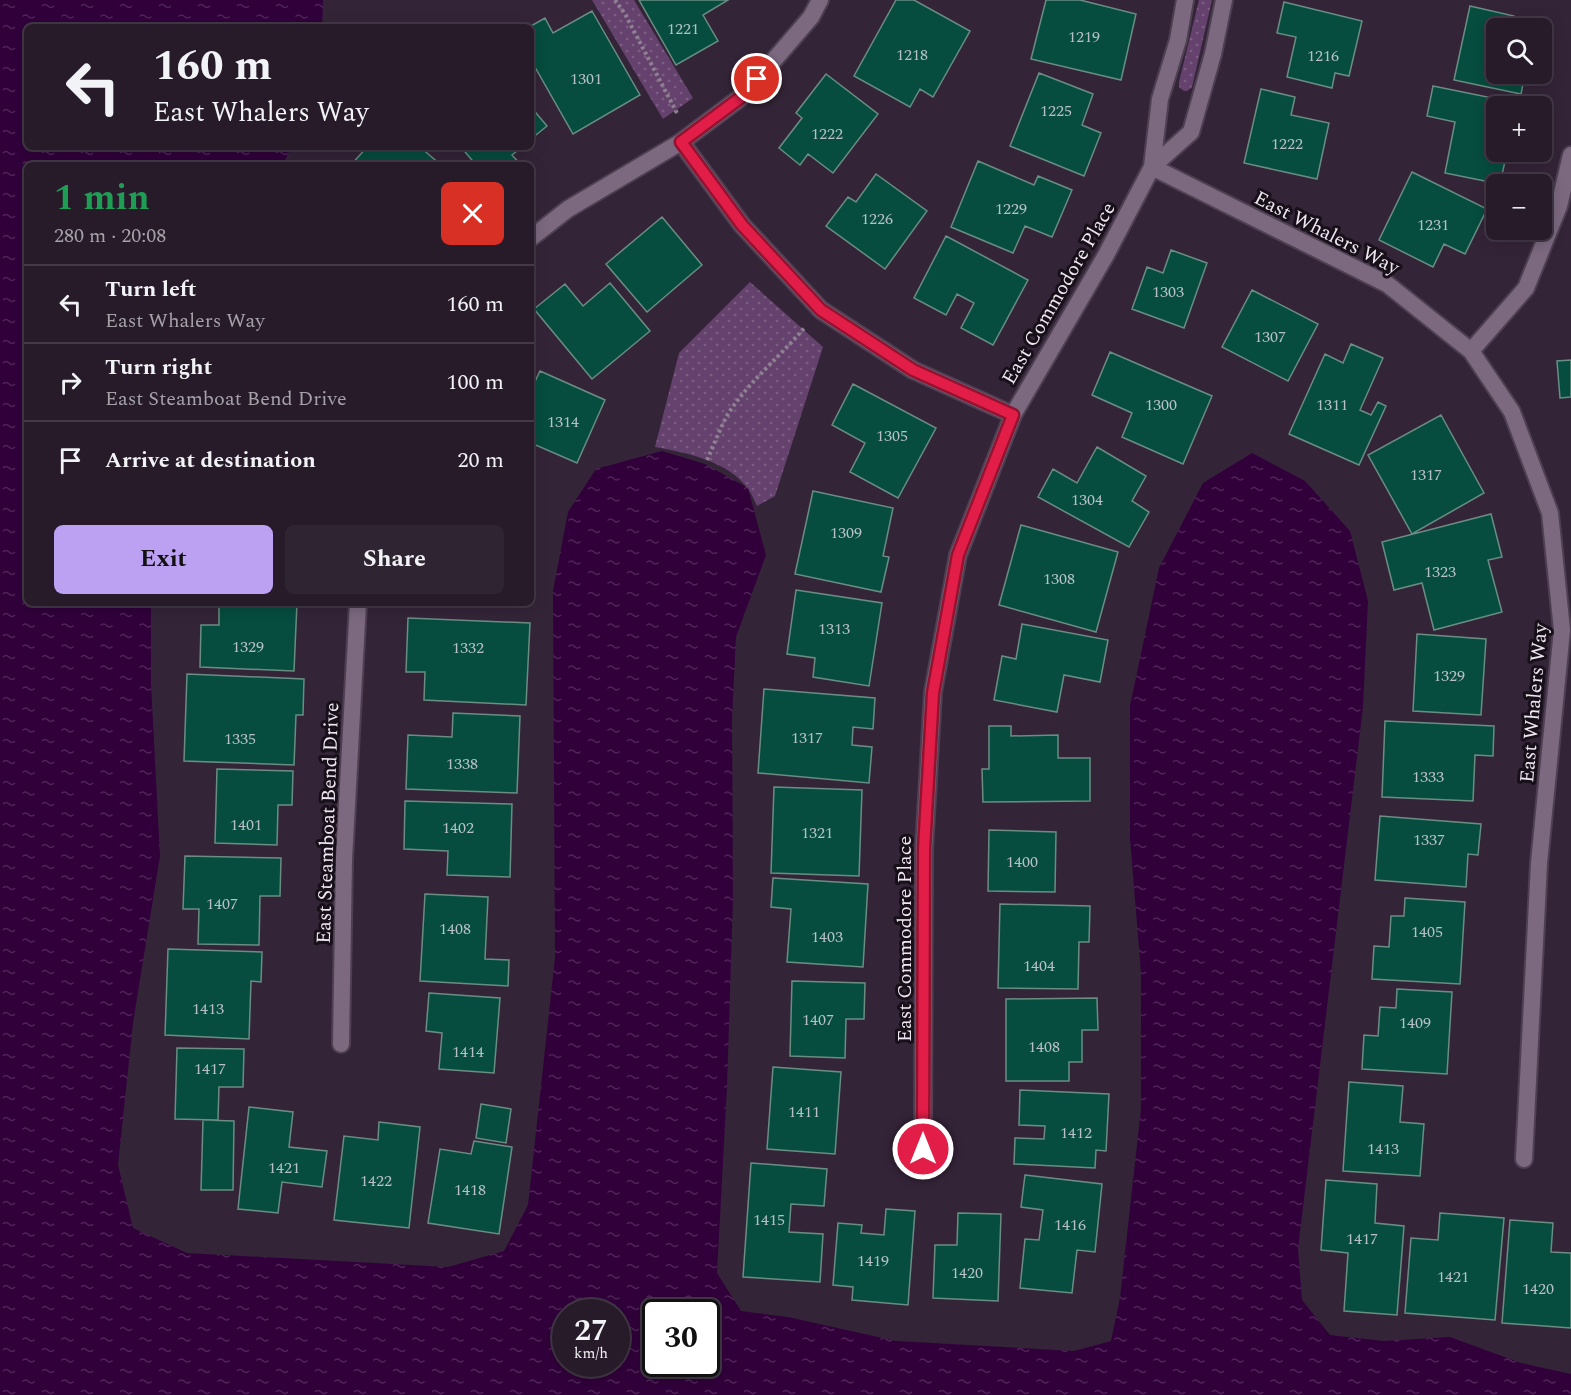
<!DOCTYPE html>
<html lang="en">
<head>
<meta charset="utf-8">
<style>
  body { margin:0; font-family:Spectral,serif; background:#2f2432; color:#f1f3f6; height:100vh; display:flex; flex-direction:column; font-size:22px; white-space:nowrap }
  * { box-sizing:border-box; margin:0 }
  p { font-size:20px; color:#a4a1a8 }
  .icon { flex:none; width:33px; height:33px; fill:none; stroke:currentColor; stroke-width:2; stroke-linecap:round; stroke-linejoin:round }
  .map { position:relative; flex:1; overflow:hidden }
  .side { position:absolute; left:24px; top:162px; width:510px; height:444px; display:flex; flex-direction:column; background:#271b2a; border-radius:9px; box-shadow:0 3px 15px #0003,0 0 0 2px #433947 }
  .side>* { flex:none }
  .banner { position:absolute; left:24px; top:24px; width:510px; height:126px; border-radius:9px; box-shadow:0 3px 15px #0003,0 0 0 2px #433947; background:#271b2a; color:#f1f3f6; overflow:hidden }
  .buttons { position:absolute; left:1486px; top:18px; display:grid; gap:12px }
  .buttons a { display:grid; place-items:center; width:66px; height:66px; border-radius:9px; background:#271b2a; box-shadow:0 3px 15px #0003,0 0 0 2px #433947; font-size:30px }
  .speed { position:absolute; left:552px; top:1299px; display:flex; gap:12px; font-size:30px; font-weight:700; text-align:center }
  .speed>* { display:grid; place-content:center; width:78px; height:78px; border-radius:50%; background:#271b2a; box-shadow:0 3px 15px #0003,0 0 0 2px #433947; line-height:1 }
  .speed small { font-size:15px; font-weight:400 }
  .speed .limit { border:3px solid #111; border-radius:9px; background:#fff; color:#111 }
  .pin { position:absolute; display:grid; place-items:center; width:51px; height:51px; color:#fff; margin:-26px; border:3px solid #fff; border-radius:50%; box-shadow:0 2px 6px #0007 }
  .me { position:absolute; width:66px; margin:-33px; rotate:0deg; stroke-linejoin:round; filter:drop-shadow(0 0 4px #0008) }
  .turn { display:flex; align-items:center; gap:21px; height:126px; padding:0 30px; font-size:27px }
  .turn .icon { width:78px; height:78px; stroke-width:2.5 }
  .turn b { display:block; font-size:42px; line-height:51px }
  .round { display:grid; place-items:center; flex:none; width:63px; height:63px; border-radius:9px; background:#2f2432 }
  .head { display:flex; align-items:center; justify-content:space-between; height:102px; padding:0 30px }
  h1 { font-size:36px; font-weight:700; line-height:45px; color:#1e9e55 }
  .primary-button { display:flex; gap:12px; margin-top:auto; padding:12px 30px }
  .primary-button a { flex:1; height:69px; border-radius:9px; background:#bca0f2; color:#111; font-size:24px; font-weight:700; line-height:69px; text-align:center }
  .primary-button a+a { background:#2f2432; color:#f1f3f6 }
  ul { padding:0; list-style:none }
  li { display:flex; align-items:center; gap:18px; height:78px; padding:0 30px; border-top:2px solid #433947 }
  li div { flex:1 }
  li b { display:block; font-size:22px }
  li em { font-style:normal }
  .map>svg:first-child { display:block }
  .grass { fill:url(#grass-dots) }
  .water { fill:url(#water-ripples); fill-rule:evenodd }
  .building { fill:#064d3f; stroke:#6a8d83; stroke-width:1.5 }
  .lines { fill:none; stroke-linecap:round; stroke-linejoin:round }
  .minor-casing { stroke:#4e4052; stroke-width:20 }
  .path { stroke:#8e8192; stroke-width:4; stroke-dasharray:3 3; stroke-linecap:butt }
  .minor { stroke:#7c6980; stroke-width:16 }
  .route-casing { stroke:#92132f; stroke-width:15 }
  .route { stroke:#e11d48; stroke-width:10 }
  .labels { text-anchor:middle; stroke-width:6; stroke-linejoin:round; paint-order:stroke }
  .number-label { font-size:16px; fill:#b6c0c6 }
  .street-label { font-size:20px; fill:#f0e6f3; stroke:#171019 }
</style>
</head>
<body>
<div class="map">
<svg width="1571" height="1395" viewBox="0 0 1571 1395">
  <defs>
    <pattern id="grass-dots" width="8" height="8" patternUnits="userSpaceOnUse" patternTransform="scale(1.5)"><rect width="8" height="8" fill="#65426d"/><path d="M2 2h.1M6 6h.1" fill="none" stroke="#7b5d82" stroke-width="1.8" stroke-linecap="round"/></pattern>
    <pattern id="water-ripples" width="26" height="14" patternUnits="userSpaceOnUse" patternTransform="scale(1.5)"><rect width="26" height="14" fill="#31003b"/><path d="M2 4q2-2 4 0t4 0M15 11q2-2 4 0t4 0" fill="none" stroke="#4f2558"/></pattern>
  </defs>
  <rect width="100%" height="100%" fill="#342438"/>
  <path class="grass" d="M592,0H634L693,98L663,119Z
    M1199,0H1212L1192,87L1187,91H1184L1179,87V82Z
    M750,282L823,347L775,496L757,506C754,500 752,494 748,489C730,462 685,452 655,447L679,353Z"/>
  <path class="water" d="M0,0H323L322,27H27V147H291L283,165H27V603H151V684L160,856L133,1023L118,1165L133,1228L187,1253L448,1267L504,1251L528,1205L555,958L553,591L568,512L596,469L662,451L705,464L748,488L766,555L736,637L732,718L733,897L727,1087L717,1273L741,1311L788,1317L896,1341L1074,1351L1111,1341L1120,1298L1141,1109V973L1130,838V706L1159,568L1203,483L1252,453L1305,481L1350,531L1368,601L1363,707L1298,1249L1302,1300L1330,1335L1384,1341L1450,1337L1521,1363L1571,1374V1395H0ZM566,1312H616V1364H566ZM656,1312H706V1364H656Z"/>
  <path class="building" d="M639,0H728L703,15L718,41L676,65Z
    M896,0H914L970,31L933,97L920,89L910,107L854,76Z
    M1046,0H1080L1136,14L1121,80L1031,59Z
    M1284,2L1362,21L1349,76L1335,73L1332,88L1287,77L1296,37L1277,33Z
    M1470,6L1514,16L1511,28H1497V74H1525L1521,94L1454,80Z
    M592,11L640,95L573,134L531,60V27H529L545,18L553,33Z
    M1039,73L1093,94L1082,125L1101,133L1084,176L1010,146Z
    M826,74L878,114L833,173L808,154L800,165L779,148L802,118L796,113Z
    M1433,86L1517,103L1516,106H1497V152H1507L1500,184L1445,173L1455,122L1427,116Z
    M1261,89L1295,97L1291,115L1329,123L1317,179L1244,163Z
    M531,107L547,126L531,139Z
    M367,147H420L441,165H351Z
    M461,147H522L512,155L521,165H476Z
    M978,161L1034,185L1038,176L1072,190L1052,237L1025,226L1013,253L951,227Z
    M1412,172L1487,209L1465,254L1444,244L1433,267L1379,240Z
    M876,174L927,211L885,269L826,226L848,197L856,202Z
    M662,217L702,265L647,312L606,264Z
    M946,236L1028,280L993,345L961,328L974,303L957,294L946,315L914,298Z
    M1171,250L1207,263L1184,328L1132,309L1147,267L1163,273Z
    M610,283L650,331L592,379L534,309L565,284L583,306Z
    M1252,290L1318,324L1288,381L1222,347Z
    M1351,344L1383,358L1360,410L1371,415L1378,402L1386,406L1359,465L1289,434L1325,354L1343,363Z
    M1110,352L1212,396L1183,464L1122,437L1132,413L1092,395Z
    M1571,360V397L1560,398L1557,361Z
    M540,371L605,400L577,463L531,443V390Z
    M853,384L936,428L898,498L850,472L865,443L832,425Z
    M1441,415L1484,493L1412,534L1368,455Z
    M1097,447L1146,476L1132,501L1149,512L1129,547L1038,497L1053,469L1077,483Z
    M813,491L893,508L883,556L889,557L881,592L795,574Z
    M1491,514L1502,557L1488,560L1502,612L1434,630L1422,583L1394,590L1382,542Z
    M1021,525L1118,552L1096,632L999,605Z
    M796,590L882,603L869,686L813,677L815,658L787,654Z
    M219,603H297L294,671L200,667L201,625H219Z
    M408,618L530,623L526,705L424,700L425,672H406Z
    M1022,624L1108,640L1100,682L1064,675L1057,712L994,700L1002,656L1016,659Z
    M1417,634L1486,639L1481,715L1413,711Z
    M187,674L304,679L303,715H296L294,765L184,761Z
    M764,689L875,698L873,729L853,727L852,745L872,747L869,783L758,773Z
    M453,713L520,716L517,793L406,789L408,735L452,737Z
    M1385,721L1494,726L1493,756L1475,755L1473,801L1382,797Z
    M989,726H1011V736L1058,735V758H1090V801L983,802L982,769H989Z
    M217,769L293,771L292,805H278L277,845L215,843Z
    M774,787L862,790L859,876L771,873Z
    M405,801L512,804L510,877L447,875L448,851L404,849Z
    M1380,816L1481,824L1478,855L1468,854L1466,887L1375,880Z
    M989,830L1056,832L1055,892L988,891Z
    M185,856L281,858L280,896H260L259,945L198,944L199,909H183Z
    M773,878L868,884L863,967L787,962L791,909L771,907Z
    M425,894L488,897L485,959L509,960L508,986L420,981Z
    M1405,898L1465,902L1460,984L1372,979L1374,946L1389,947L1391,916H1404Z
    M1000,904L1090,906L1089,942H1079L1078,989L998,988Z
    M168,949L262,952L261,982L251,981L249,1039L165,1035Z
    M792,981L865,983L864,1019H846L845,1058L790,1056Z
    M1397,989L1452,992L1447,1074L1362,1069L1364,1035L1378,1036L1380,1007L1396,1008Z
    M429,993L500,998L494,1073L439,1069L442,1033L426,1031Z
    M1097,998L1098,1030H1082V1062H1069V1081H1006V999Z
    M177,1048L244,1049L243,1087H219L218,1120L175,1119Z
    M773,1067L841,1072L835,1154L767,1149Z
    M1349,1082L1403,1086L1400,1122L1424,1124L1420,1176L1343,1171Z
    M1020,1090L1109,1094L1106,1151L1096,1150L1095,1168L1014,1164L1015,1138L1044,1139L1045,1126L1019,1125Z
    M481,1104L511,1109L506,1143L476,1138Z
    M249,1107L293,1112L289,1147L327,1151L322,1187L282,1182L278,1213L238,1209Z
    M203,1120L234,1121L233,1190H201Z
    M379,1122L420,1127L409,1228L334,1220L344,1136L378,1140Z
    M474,1141L512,1147L499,1234L428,1223L440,1149L471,1154Z
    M751,1163L827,1169L824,1206L791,1204L789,1232L823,1234L820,1282L743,1277Z
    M1025,1175L1102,1184L1095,1252L1077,1250L1072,1293L1020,1288L1025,1239L1039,1240L1043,1210L1021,1207Z
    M1326,1180L1377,1184L1375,1223L1404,1226L1397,1315L1344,1311L1348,1253L1321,1250Z
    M886,1209L915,1211L908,1305L852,1300L853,1287L833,1285L838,1223L862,1225L861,1233L884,1235Z
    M958,1213L1001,1214L998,1301L933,1298L935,1245H957Z
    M1440,1213L1504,1218L1495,1320L1405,1313L1411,1238L1438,1240Z
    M1510,1220L1553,1223L1551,1252L1571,1253V1328L1502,1323Z"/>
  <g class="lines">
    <defs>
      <path id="minor" d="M681,142L742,225L821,310L913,370L1013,415
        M1152,167L1387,284L1471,351L1512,412L1550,513L1562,630L1539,863L1524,1159
        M1152,167L1191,132L1213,54L1224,0
        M531,238L568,209L681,142L744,95L811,17L820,0
        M1471,351L1526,288L1559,206L1571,155
        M341,1044L344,859L358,603
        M923,1149L924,849L933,692L958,555L1013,415L1106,255L1152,167L1160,99L1178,40L1185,0"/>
    </defs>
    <use href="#minor" class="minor-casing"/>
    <path class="path" d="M615,0L625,14L678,115
      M707,460C714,445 720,428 728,414C749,381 781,356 805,327"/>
    <use href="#minor" class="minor"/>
  </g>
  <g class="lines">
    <defs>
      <path id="route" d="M757,79L744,95L681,142L742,225L821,310L913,370L1013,415L958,555L933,693L924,849L923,1149"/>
    </defs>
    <use href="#route" class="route-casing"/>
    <use href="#route" class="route"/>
  </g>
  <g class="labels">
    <g class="number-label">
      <text x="683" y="34">1221</text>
      <text x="1084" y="42">1219</text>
      <text x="912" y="60">1218</text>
      <text x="1323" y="61">1216</text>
      <text x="586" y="84">1301</text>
      <text x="1056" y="116">1225</text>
      <text x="827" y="139">1222</text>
      <text x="1287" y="149">1222</text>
      <text x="1011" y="214">1229</text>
      <text x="877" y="224">1226</text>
      <text x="1433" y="230">1231</text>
      <text x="1168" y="297">1303</text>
      <text x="1270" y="342">1307</text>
      <text x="1161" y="410">1300</text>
      <text x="1332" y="410">1311</text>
      <text x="563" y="427">1314</text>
      <text x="892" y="441">1305</text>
      <text x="1426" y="480">1317</text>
      <text x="1087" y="505">1304</text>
      <text x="846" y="538">1309</text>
      <text x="1440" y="577">1323</text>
      <text x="1059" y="584">1308</text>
      <text x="834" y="634">1313</text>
      <text x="248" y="652">1329</text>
      <text x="468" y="653">1332</text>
      <text x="1449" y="681">1329</text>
      <text x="807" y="743">1317</text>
      <text x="240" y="744">1335</text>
      <text x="462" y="769">1338</text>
      <text x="1428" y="782">1333</text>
      <text x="246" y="830">1401</text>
      <text x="458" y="833">1402</text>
      <text x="817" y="838">1321</text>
      <text x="1429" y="845">1337</text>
      <text x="1022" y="867">1400</text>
      <text x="222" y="909">1407</text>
      <text x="455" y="934">1408</text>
      <text x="1427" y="937">1405</text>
      <text x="827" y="942">1403</text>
      <text x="1039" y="971">1404</text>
      <text x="208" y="1014">1413</text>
      <text x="818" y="1025">1407</text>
      <text x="1415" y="1028">1409</text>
      <text x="1044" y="1052">1408</text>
      <text x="468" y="1057">1414</text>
      <text x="210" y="1074">1417</text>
      <text x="804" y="1117">1411</text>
      <text x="1076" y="1138">1412</text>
      <text x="1383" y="1154">1413</text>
      <text x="284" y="1173">1421</text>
      <text x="376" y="1186">1422</text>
      <text x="470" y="1195">1418</text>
      <text x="769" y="1225">1415</text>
      <text x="1070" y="1230">1416</text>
      <text x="1362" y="1244">1417</text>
      <text x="873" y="1266">1419</text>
      <text x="967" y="1278">1420</text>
      <text x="1453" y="1282">1421</text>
      <text x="1538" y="1294">1420</text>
    </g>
    <g class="street-label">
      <text transform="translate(1327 232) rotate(27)" y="7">East Whalers Way</text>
      <text transform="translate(1058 293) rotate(-60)" y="7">East Commodore Place</text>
      <text transform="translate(1533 703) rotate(-85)" y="7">East Whalers Way</text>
      <text transform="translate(327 823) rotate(-88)" y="7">East Steamboat Bend Drive</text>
      <text transform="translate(904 939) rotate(-90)" y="7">East Commodore Place</text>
    </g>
  </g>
</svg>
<div class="buttons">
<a><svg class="icon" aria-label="search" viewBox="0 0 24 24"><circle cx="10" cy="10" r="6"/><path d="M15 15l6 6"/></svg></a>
<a>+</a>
<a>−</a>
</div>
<div class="speed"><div>27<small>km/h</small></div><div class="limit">30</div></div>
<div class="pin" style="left:757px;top:79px;background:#d93025"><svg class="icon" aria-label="arrive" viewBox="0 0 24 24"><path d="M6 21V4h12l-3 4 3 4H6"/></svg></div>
<svg class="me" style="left:923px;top:1149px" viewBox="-20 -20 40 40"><circle r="17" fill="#e11d48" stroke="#fff" stroke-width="3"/><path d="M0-11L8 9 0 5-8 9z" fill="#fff"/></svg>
<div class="banner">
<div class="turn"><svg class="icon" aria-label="left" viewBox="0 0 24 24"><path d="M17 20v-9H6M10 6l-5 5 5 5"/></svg><div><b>160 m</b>East Whalers Way</div></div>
</div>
<section class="side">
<div class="head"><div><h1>1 min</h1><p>280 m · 20:08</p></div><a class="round" style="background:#d93025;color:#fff"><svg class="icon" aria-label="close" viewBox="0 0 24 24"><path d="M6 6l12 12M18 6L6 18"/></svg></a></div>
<ul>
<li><svg class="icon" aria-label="left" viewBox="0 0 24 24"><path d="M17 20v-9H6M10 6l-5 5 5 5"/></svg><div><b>Turn left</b><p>East Whalers Way</p></div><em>160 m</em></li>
<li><svg class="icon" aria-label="right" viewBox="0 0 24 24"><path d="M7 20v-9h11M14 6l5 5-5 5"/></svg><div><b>Turn right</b><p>East Steamboat Bend Drive</p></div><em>100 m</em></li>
<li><svg class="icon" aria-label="arrive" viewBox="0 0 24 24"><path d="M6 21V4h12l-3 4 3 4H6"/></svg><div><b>Arrive at destination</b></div><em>20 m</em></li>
</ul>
<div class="primary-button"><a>Exit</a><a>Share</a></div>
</section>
</div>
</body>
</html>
